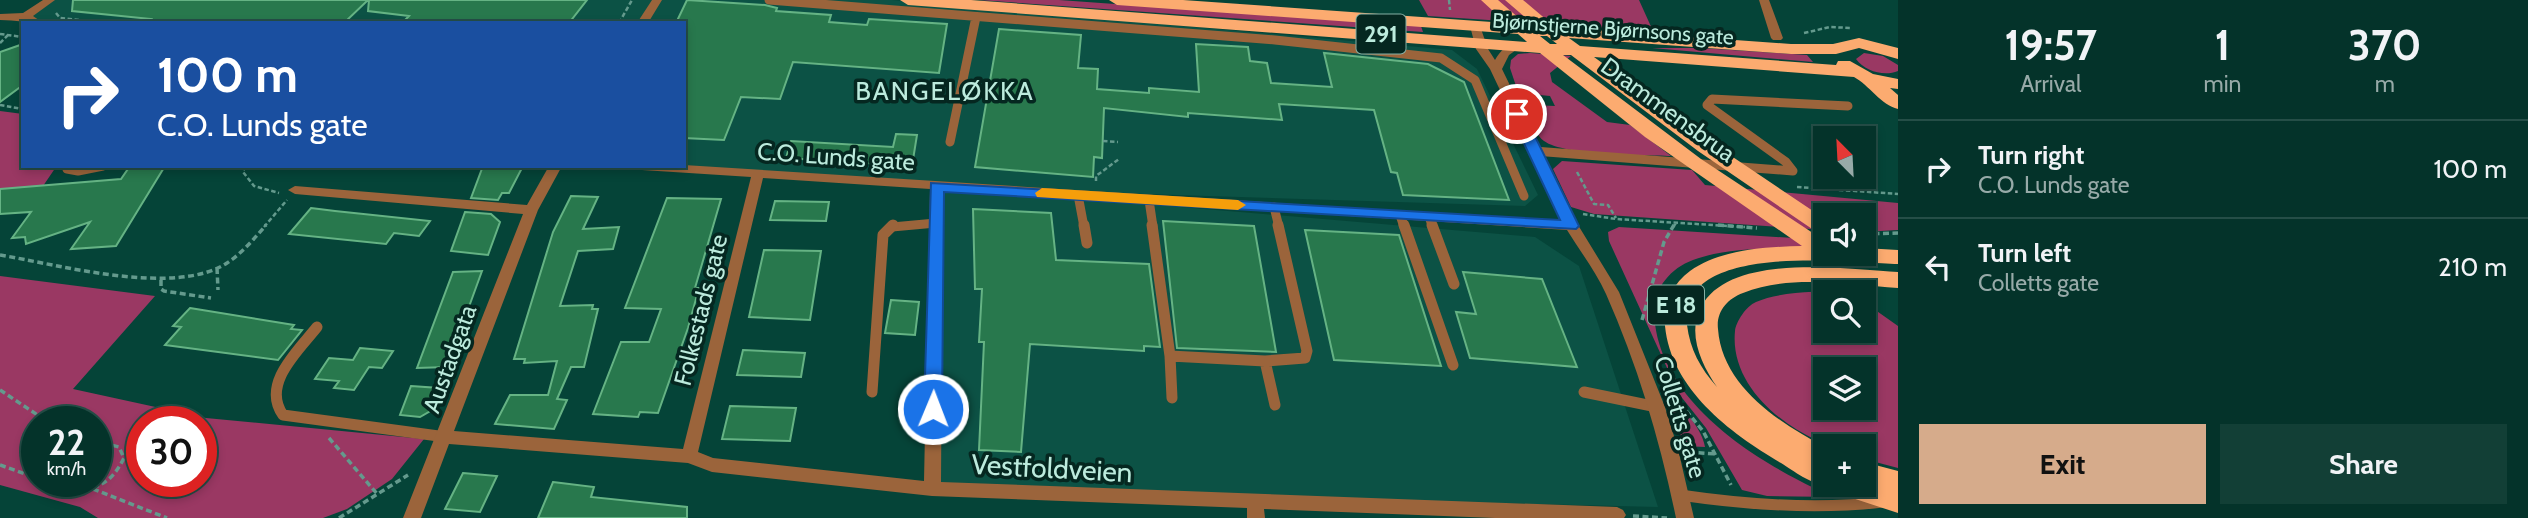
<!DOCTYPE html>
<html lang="en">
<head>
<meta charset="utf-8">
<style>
  body { margin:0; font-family:Cabin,sans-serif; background:#123f36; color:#f1f3f6; height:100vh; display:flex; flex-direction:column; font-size:26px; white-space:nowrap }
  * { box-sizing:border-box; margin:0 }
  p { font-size:23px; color:#97aaa8 }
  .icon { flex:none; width:38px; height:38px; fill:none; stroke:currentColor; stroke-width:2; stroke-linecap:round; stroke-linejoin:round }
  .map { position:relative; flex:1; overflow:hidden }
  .sheet { display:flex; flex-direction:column; background:#04332a; width:630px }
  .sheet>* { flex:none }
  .guide { position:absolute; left:21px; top:21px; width:665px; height:147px; border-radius:0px; box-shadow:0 4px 10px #0003,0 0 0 2px #254e47; background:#1a4fa0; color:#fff; overflow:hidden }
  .needle { width:46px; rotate:336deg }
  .buttons { position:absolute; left:1813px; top:126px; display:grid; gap:14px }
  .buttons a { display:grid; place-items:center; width:63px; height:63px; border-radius:0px; background:#04332a; box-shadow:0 4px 10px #0003,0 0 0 2px #254e47; font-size:35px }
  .speed { position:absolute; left:21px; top:406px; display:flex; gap:14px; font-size:35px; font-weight:700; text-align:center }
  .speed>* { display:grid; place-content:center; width:91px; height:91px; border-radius:50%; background:#04332a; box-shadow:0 4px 10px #0003,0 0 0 2px #254e47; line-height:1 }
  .speed small { font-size:18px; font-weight:400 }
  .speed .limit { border:10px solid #d22; background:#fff; color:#111 }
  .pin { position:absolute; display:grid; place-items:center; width:60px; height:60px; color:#fff; margin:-30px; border:4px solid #fff; border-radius:50%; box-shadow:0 2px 7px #0007 }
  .me { position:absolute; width:77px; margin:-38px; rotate:1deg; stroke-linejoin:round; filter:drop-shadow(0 0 5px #0008) }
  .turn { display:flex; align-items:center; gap:24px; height:147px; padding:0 21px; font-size:32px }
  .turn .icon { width:91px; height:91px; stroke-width:2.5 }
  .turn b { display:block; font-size:49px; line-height:60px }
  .eta { display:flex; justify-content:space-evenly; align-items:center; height:119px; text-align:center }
  .eta b { font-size:42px; font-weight:700; line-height:49px }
  .cta { display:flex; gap:14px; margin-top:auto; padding:14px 21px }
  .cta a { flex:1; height:80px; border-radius:0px; background:#d6ab8b; color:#111; font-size:28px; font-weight:700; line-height:80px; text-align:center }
  .cta a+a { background:#123f36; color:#f1f3f6 }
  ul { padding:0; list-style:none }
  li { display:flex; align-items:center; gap:21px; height:98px; padding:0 21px; border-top:2px solid #254e47 }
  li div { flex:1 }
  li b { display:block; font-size:26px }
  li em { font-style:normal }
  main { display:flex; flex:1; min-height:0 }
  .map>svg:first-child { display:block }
  .built { fill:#0c5245 }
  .green { fill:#9a3863; fill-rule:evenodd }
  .building { fill:#28784d; stroke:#65b384; stroke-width:2 }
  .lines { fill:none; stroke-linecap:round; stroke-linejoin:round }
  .path-far1 { stroke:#649a8d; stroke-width:2.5; stroke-dasharray:4.5 2.5; stroke-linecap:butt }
  .path { stroke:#649a8d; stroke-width:3.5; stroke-dasharray:6 3.5; stroke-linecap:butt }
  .lane-far1 { stroke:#9b643b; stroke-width:9 }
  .lane { stroke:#9b643b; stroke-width:11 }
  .street { fill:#9b643b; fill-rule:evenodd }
  .highway { fill:#fcab70; fill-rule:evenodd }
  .route { fill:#1a73e8; stroke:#114b97; stroke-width:2 }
  .slow { fill:#f59e0b }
  .labels { text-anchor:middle; stroke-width:7; stroke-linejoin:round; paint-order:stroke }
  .far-street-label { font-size:21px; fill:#bcebdd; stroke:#052720 }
  .shield { fill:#052720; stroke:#85b0a4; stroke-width:2 }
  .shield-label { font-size:23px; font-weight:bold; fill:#bcebdd }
  .street-label { font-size:24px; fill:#bcebdd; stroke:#052720 }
  .neighbourhood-label { font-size:26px; letter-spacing:2px; fill:#bcebdd; stroke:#052720 }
  .near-street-label { font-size:28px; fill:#bcebdd; stroke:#052720 }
</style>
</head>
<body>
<main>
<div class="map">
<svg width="1898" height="518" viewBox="0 0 1898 518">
  <rect width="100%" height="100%" fill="#054438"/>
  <path class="built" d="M50,0H892L1452,50L1477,69L1538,195L1525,206L956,188L1535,237L1579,266L1658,507L932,489L937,187L684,166V23H38L26,16Z"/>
  <path class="green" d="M979,0H1059L1421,26L1423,32Z
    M1419,0H1639L1653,31L1428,16Z
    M1652,48H1701L1807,55L1813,62Z
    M1530,53L1571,56L1550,73L1552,82L1607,122L1630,125L1671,156C1643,155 1565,156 1544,141C1537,136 1534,126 1530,118H1536L1531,105L1555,106L1550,96L1530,94L1531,99L1520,98L1510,68L1511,60L1518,54Z
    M1864,53L1883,56L1898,65V71C1884,77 1865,71 1856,59Z
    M0,111L23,114V166L56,167L43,186L0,189Z
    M1562,161L1692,170L1705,185L1898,203V230L1864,232V215H1825V230L1594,214L1571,207L1553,169Z
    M1619,227L1825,240V250C1782,249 1734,245 1693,260C1671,268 1654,288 1654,311C1656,396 1746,455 1814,488L1816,484L1835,493L1836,497L1767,496L1742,490L1706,428L1679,394L1609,241L1608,232Z
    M0,276L155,296L73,389L206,418L424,439L392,479L347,509L323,518H98L80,507L0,485ZM37,422H96V481H37ZM142,422H201V481H142Z
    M1847,290L1850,292H1825V331H1864V302L1898,326V468L1864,459V446C1847,446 1832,448 1816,440C1775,421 1730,381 1735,331C1736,322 1746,306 1756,302C1780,291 1820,292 1847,290ZM1825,369H1864V408H1825Z
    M1669,402C1685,406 1703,432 1705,447L1684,446Z"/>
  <path class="building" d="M73,0H368L344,23H247L218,20L213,23H147L151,19L72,11Z
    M369,0H587L569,23H402L409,16L368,11Z
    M687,0L765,5L777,8L776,11L831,15L829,22L867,25L869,19L947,24L939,73L793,62L780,99L741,97L724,140L684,138V23H676Z
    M999,29L1081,35L1078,68L1098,69L1097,89L1149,93V88L1199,92L1196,44L1248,47L1250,61L1267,63L1271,83L1332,87L1324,53L1428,64L1464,82L1509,200L1403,195L1397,173L1391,172L1374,110L1279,104L1282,120L1188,113V117L1104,108L1102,158L1094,157L1093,177L975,167Z
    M23,44V85L0,102V52Z
    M896,134L917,135L912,166L786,158L791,141L893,147Z
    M130,166H165L116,246L71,249L90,222L26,244L25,237L12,238L31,212L0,214V189L121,179Z
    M483,166H523L509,193H502L498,200L471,198Z
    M571,196L598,197L583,229L619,227L613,249L578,251L560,306L593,305L592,309H598L584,367H571L557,399L567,400L554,429L495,424L510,395H548L557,361L524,363L525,359H514L553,232Z
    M667,198L721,199L695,288H699L688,328L658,413L640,412L638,417L593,414L621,342H649L661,309L625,308Z
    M775,201L829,202L826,221L770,220Z
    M311,208L335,211L430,221L419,236L394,233L386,244L289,234Z
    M973,209L1051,213L1056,260L1149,264L1160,347L1144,346V351L1030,344L1021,452L979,450L984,342H979L982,289H975Z
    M465,212L491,214L500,222L488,255L451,251Z
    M1163,221L1254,226L1276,352L1177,348Z
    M1305,230L1399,235L1441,366L1334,360Z
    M764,250L821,251L810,320L749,317Z
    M482,271L447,367L417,368L453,272Z
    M1463,272L1542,279L1577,367L1470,358L1456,312L1476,314Z
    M891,300L919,302L915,335L885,333Z
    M190,308L294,325L291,329L302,330L278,360L165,345L181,327L173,326Z
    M360,348L393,351L382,368L369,367L354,390L334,388L339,381L315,379L329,358L353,360Z
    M743,350L805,353L801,377L737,375Z
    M411,386L439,388L432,410L420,417L400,415Z
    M730,406L796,408L790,441L722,439Z
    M463,473L497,476L480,512L445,509Z
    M553,482L594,487L591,497L687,507V518H538Z"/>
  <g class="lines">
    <path class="path-far1" d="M1449,0L1450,10
      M56,13L60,18L106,23
      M619,23L632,0
      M1804,33L1830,27L1851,28
      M0,34L23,37
      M0,43L8,35
      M0,105L23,109
      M1103,141L1118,142
      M245,166L243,172L254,186L279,193
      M1577,172L1594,204L1608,205L1616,218
      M1096,181V176L1119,159
      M1797,187L1898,194
      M1583,214L1616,219L1745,227
      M264,227L287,200
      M1673,227L1676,223"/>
    <path class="path" d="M1718,225L1757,228
      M1864,234L1898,233
      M0,255C60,265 175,297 227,263C242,253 254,239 266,225
      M217,268L218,290
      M161,280V289L164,291L211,298
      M1642,320L1664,242L1674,225
      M0,390L48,422
      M1674,396L1703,431L1731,485
      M329,438L378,495
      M1689,452L1716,454
      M0,465L37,478
      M46,481C82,491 105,496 124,458L119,447L96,441
      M93,489L167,518
      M1633,516L1667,518
      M339,518L408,475"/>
    <path class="lane-far1" d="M769,0L1275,40L1441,58L1475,80L1524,196
      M950,142L976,17
      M1534,151L1793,171L1786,162L1707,105L1712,99L1848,106
      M67,166V169L78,171L103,166
      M1078,195L1084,227
      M1149,200L1153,227
      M1274,207L1279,227
      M1400,215L1404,227
      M1429,217L1433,227
      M892,227L936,223"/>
    <path class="lane" d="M1084,225L1087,243
      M1152,225L1170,356L1172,398
      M1404,225L1453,365
      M1432,225L1454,284
      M317,327C298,351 261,384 283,415L446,437
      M1170,356L1265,361L1305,358L1307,351L1278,225
      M1265,361L1275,405
      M872,392L883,235L893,225
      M1584,392L1657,407
      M1680,495C1748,505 1815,510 1883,502"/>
    <path class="street" d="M43,0H55L33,16L43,23C28,23 16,20 0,20V14L23,13Z
      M652,0H662L648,23H637Z
      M1759,0H1769L1783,38L1781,40H1773L1771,38Z
      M1475,23L1480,26L1488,49L1495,60C1500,51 1507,44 1517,42L1523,45L1509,55L1502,69L1578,225L1619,292L1665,407L1678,449L1694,518H1676C1660,441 1638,366 1606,294C1596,272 1580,251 1567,230L943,190L941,482L1617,507L1623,510L1626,515L1624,518H1495L1264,509L1265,518H1247V508L932,496L712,472L688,463L449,444L421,518H403L523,214L295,194L288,190L295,186L527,205L549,166H562L538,210L454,431L683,449L751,177L642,170L636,166L684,165L1562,221L1490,69L1476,49L1470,26ZM763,178L930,189L924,481L713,458L698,452Z"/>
    <path class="highway" d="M900,0H971L1527,42L1518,34L1117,5L1109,0H1183L1506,23L1481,0H1498L1527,25H1534L1505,0H1523L1555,27L1791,44H1833L1859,38L1898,48V59L1859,48L1836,54H1791L1569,38L1580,46L1836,65L1838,61H1850L1873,74L1898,79V89L1890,88L1898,95V109C1881,105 1869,85 1854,77L1594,57L1712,143L1825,219V235L1818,233L1698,151L1571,55H1563L1701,159L1825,241V254H1864V248L1898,250V264C1848,263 1677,240 1687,325C1690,349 1700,368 1717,387C1701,364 1687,333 1701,307C1730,252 1846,269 1898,272V288C1849,285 1790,274 1743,293C1727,299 1716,312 1718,329C1722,386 1779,423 1825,447V485H1828C1813,486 1794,471 1781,463C1730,433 1671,389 1665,326C1663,305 1672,284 1690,271C1721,249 1766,247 1802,246L1645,137L1540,53L908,5ZM1540,36H1547L1557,44H1550Z
      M1864,462L1898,471V513L1837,493L1833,485H1864Z"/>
  </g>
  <path class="route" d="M1517,110L1524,114L1579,226L1576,229L944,192L942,409L940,414L933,417L927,414L924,409L931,183L1560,220L1510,114Z"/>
  <path class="slow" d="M1042,188L1238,200L1246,205L1238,210L1037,197L1035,193Z"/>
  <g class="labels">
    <g class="far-street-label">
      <text transform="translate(1613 29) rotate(4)" y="7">Bjørnstjerne Bjørnsons gate</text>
    </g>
    <g class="shield">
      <rect x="1356.5" y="14.5" width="49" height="39" rx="5"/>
      <rect x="1648" y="285.5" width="56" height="39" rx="5"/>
    </g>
    <g class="shield-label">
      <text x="1381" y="42">291</text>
      <text x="1676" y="313">E 18</text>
    </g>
    <g class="street-label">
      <text transform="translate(1668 110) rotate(36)" y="8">Drammensbrua</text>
      <text transform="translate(836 157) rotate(4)" y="8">C.O. Lunds gate</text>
      <text transform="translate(701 310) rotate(-76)" y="8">Folkestads gate</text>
      <text transform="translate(450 359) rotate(-70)" y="8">Austadgata</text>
      <text transform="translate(1680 417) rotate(73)" y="8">Colletts gate</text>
    </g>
    <g class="neighbourhood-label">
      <text x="945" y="100">BANGELØKKA</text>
    </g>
    <g class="near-street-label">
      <text transform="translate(1052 468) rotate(3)" y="10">Vestfoldveien</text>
    </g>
  </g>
</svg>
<div class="buttons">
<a><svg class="needle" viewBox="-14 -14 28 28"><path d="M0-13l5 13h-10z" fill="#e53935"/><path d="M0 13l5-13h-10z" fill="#97aaa8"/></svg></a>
<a><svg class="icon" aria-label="sound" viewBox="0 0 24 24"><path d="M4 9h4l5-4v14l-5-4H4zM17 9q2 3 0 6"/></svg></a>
<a><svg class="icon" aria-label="search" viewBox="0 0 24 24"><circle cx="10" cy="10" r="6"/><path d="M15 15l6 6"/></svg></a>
<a><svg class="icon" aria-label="layers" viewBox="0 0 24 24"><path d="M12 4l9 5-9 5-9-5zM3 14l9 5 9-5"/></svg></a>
<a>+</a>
</div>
<div class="speed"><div>22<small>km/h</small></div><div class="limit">30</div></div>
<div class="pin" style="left:1517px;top:114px;background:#d93025"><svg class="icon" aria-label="arrive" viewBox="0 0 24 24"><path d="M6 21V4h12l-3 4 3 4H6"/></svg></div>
<svg class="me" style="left:933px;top:409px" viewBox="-20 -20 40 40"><circle r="17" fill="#1a73e8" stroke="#fff" stroke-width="3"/><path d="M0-11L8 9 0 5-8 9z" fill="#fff"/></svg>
<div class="guide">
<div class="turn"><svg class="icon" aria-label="right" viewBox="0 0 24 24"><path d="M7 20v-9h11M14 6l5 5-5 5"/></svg><div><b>100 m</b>C.O. Lunds gate</div></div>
</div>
</div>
<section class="sheet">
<div class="eta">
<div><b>19:57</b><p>Arrival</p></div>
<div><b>1</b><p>min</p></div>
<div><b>370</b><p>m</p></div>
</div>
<ul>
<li><svg class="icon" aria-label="right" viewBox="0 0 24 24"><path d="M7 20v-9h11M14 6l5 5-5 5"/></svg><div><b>Turn right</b><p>C.O. Lunds gate</p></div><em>100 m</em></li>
<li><svg class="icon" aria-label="left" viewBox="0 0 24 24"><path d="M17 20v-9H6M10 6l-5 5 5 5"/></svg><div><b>Turn left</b><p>Colletts gate</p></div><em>210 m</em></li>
</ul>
<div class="cta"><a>Exit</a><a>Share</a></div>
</section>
</main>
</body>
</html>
